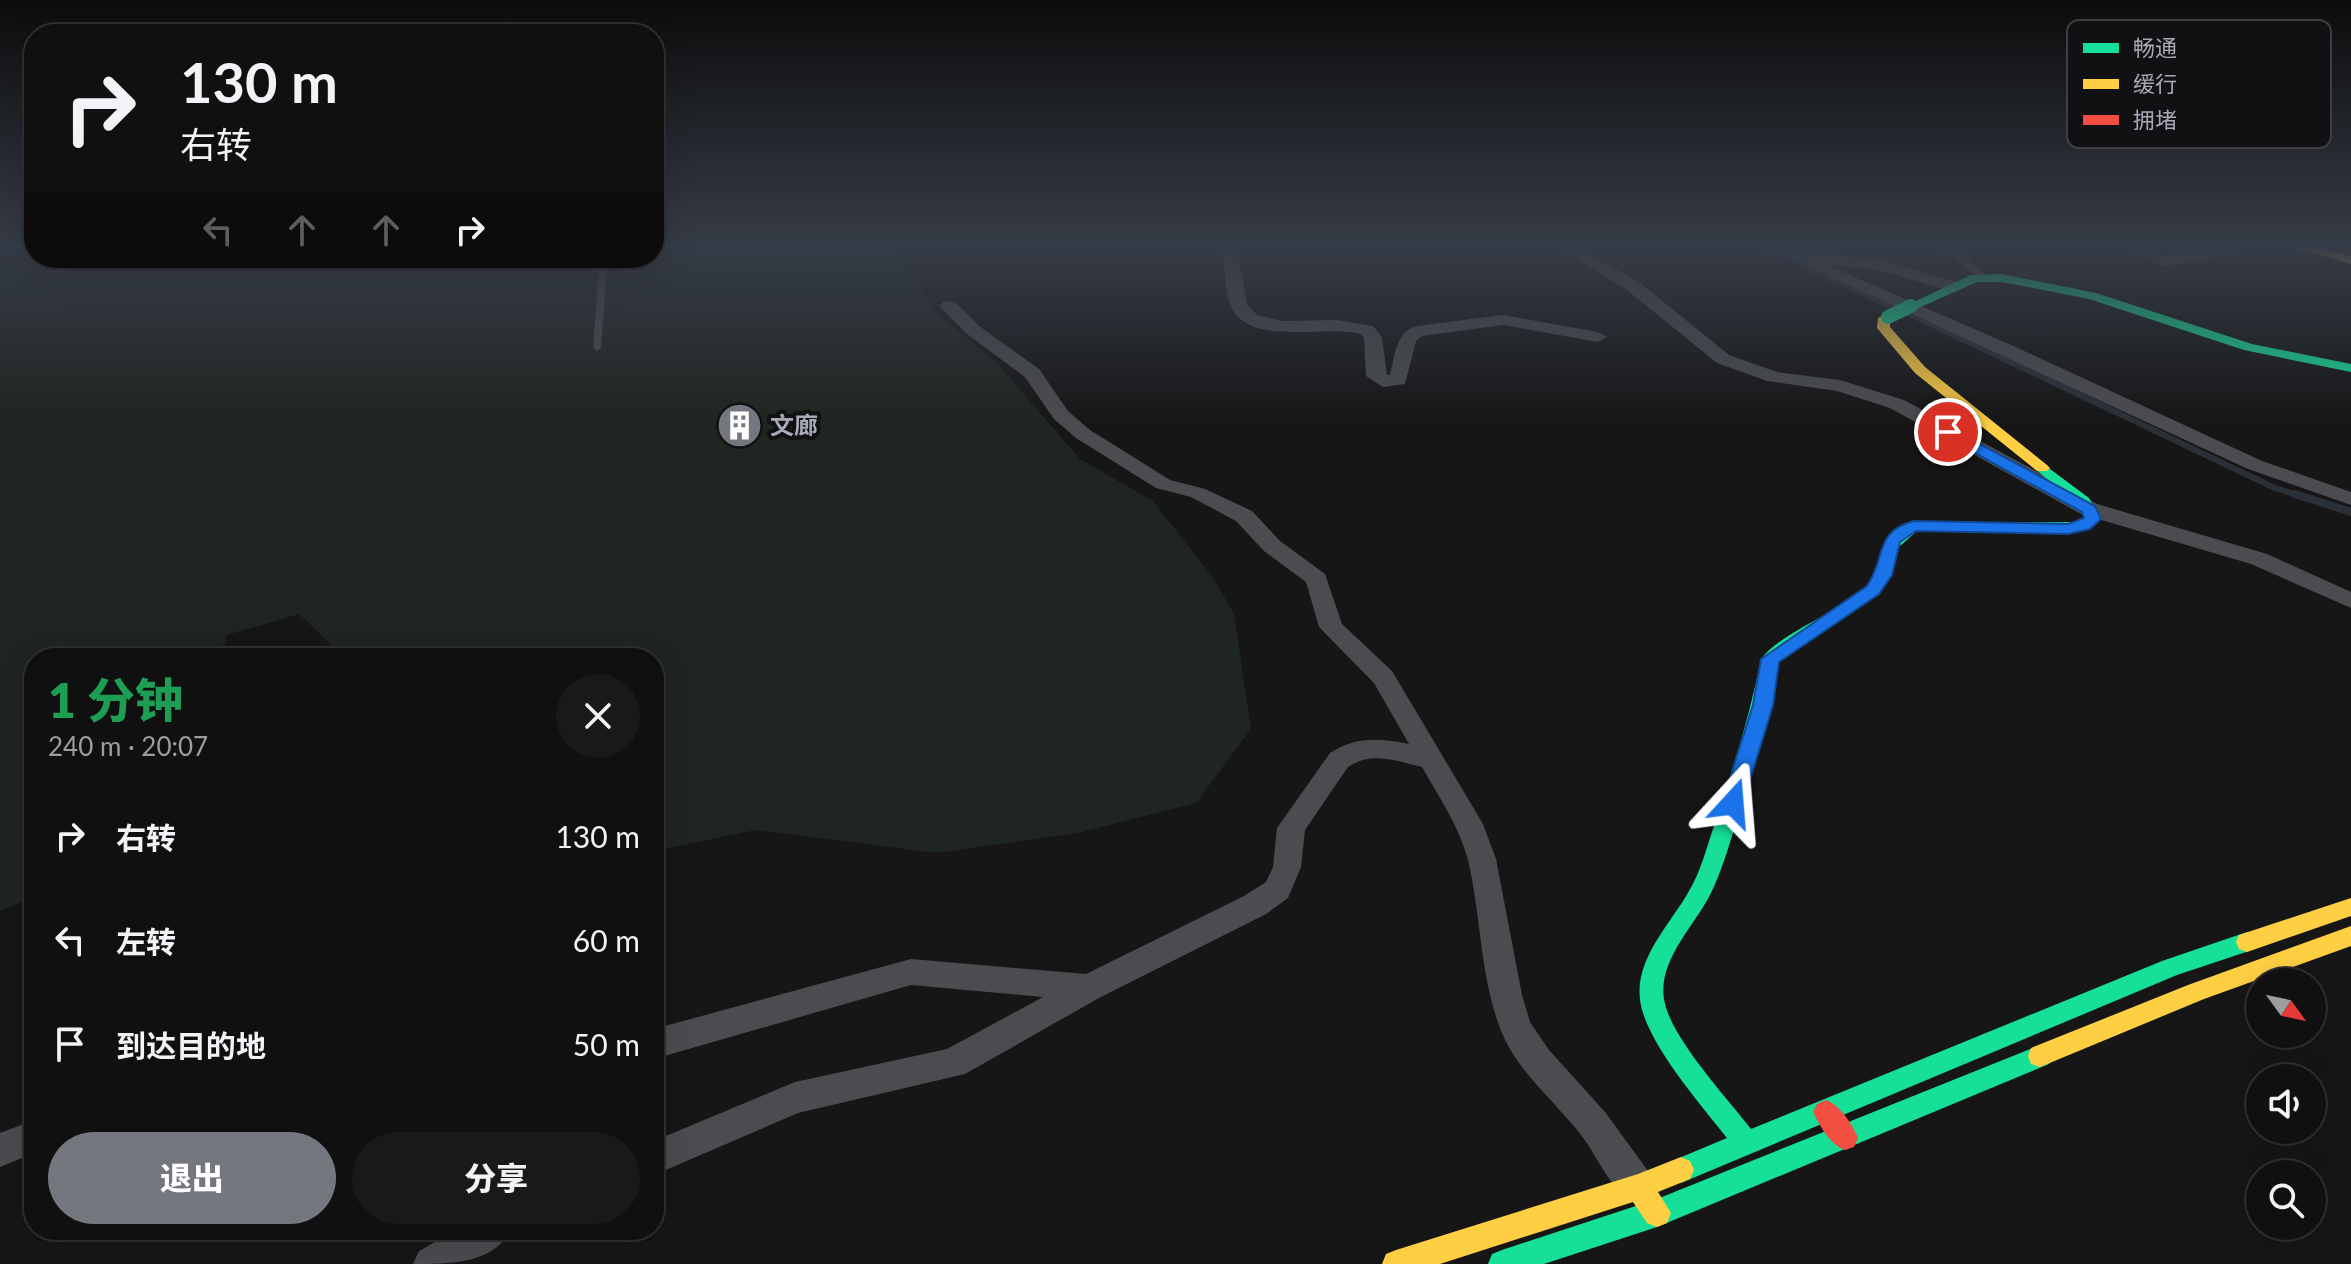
<!DOCTYPE html>
<html lang="zh">
<head>
<meta charset="utf-8">
<style>
  body { margin:0; font-family:Lato,"Noto Sans SC",sans-serif; background:#191919; color:#f1f3f6; height:100vh; display:flex; flex-direction:column; font-size:30px; white-space:nowrap }
  * { box-sizing:border-box; margin:0 }
  p { font-size:26px; color:#9c9d9f }
  .icon { flex:none; width:44px; height:44px; fill:none; stroke:currentColor; stroke-width:2; stroke-linecap:round; stroke-linejoin:round }
  .map { position:relative; flex:1; overflow:hidden }
  .side { position:absolute; left:24px; top:648px; width:640px; height:592px; display:flex; flex-direction:column; background:#101010; border-radius:32px; box-shadow:0 8px 32px #0002,0 0 0 2px #303030 }
  .side>* { flex:none }
  .top-card { position:absolute; left:24px; top:24px; width:640px; height:244px; border-radius:32px; box-shadow:0 8px 32px #0002,0 0 0 2px #303030; background:#101010; color:#f1f3f6; overflow:hidden }
  .needle { width:52px; rotate:123deg }
  .fabs { position:absolute; left:2246px; top:968px; display:grid; gap:16px }
  .fabs a { display:grid; place-items:center; width:80px; height:80px; border-radius:50%; background:#101010; box-shadow:0 8px 32px #0002,0 0 0 2px #303030; font-size:40px }
  .pin { position:absolute; display:grid; place-items:center; width:68px; height:68px; color:#fff; margin:-34px; border:4px solid #fff; border-radius:50%; box-shadow:0 2px 8px #0007 }
  .me { position:absolute; width:88px; margin:-44px; rotate:19deg; stroke-linejoin:round; filter:drop-shadow(0 0 6px #0008) }
  .turn { display:flex; align-items:center; gap:28px; height:168px; padding:0 24px; font-size:36px }
  .turn .icon { width:104px; height:104px; stroke-width:2.5 }
  .turn b { display:block; font-size:56px; line-height:68px }
  .lanes { display:flex; align-items:center; height:76px; padding:0 24px; background:#0003; justify-content:center; gap:40px; direction:ltr }
  .lanes .off { opacity:.35 }
  .round { display:grid; place-items:center; flex:none; width:84px; height:84px; border-radius:42px; background:#191919 }
  .overview { display:flex; align-items:center; justify-content:space-between; height:136px; padding:0 24px }
  h1 { font-size:48px; font-weight:800; line-height:60px; color:#1e9e55 }
  .button { display:flex; gap:16px; margin-top:auto; padding:16px 24px }
  .button a { flex:1; height:92px; border-radius:48px; background:#75777f; color:#fff; font-size:32px; font-weight:800; line-height:92px; text-align:center }
  .button a+a { background:#191919; color:#f1f3f6 }
  ul { padding:0; list-style:none }
  li { display:flex; align-items:center; gap:24px; height:104px; padding:0 24px }
  li div { flex:1 }
  li b { display:block; font-size:30px }
  li em { font-style:normal }
  .map>svg:first-child { display:block }
  .green { fill:#1f2520 }
  .lines { fill:none; stroke-linecap:round; stroke-linejoin:round }
  .stream-far1 { stroke:#2a3038; stroke-width:6 }
  .stream { stroke:#2a3038; stroke-width:8 }
  .lane { fill:#4b4c4f; fill-rule:evenodd }
  .street { fill:#4b4c4f; fill-rule:evenodd }
  .fast { fill:#16e098; fill-rule:evenodd }
  .slow { fill:#ffcf43; fill-rule:evenodd }
  .jam { fill:#f24e42; fill-rule:evenodd }
  .fast-bridge { stroke:#16e098; stroke-width:14 }
  .route { fill:#1a73e8; stroke:#114b97; stroke-width:2 }
  .labels { text-anchor:middle; stroke-width:8; stroke-linejoin:round; paint-order:stroke }
  .poi-label { font-size:24px; font-weight:bold; fill:#a8abb7; stroke:#111012; text-anchor:start }
  .key { fill:#111012; stroke:#3e3e44; stroke-width:2 }
  .key-label { font-size:22px; fill:#a8abb7 }
</style>
</head>
<body>
<div class="map">
<svg width="2351" height="1264" viewBox="0 0 2351 1264">
  <rect width="100%" height="100%" fill="#161616"/>
  <path class="green" d="M30,248H34V258H654V248H894L936,313L994,360L1080,459L1153,501L1211,575L1234,613L1251,729L1196,803L1078,833L937,853L756,830L654,851V658H345L299,614L227,635L220,658H34V897L0,911V267Z"/>
  <g class="lines">
    <path class="stream-far1" d="M1765,248L1895,308
      M1908,313L2275,488L2301,496"/>
    <path class="stream" d="M2295,494L2351,512"/>
    <path class="lane" d="M1936,248C1957,247 1973,263 1988,277L1981,279L1951,255Z
      M600,258H608L601,348L597,351L593,348Z"/>
    <path class="street" d="M1221,248H1237L1247,304L1257,315L1282,321L1337,320L1373,326L1382,337L1387,375H1390C1395,356 1396,331 1417,326L1503,315L1598,332L1607,337L1598,342L1503,325L1422,336L1416,341L1405,384L1383,387L1366,376L1364,338L1361,334C1325,324 1254,347 1232,309C1223,291 1227,267 1221,248Z
      M1559,248H1578L1639,282L1729,355L1777,372L1840,380L1904,400L2097,504L2267,554L2351,592V608L2251,564L2081,514L1890,408L1837,391L1767,381L1717,363L1627,290Z
      M1769,248H1789L1809,257L1816,254L1877,259L1960,283L1962,287L1954,292L1876,269L1827,265L2018,348L2262,461L2351,492V505L2248,469Z
      M2126,248H2146L2165,257L2215,248L2243,249L2235,254L2163,267Z
      M949,301L955,302L979,326L1039,369L1068,411L1090,430L1170,480L1205,489L1252,511L1280,541L1325,574L1342,624L1392,671L1483,824L1496,859L1522,995L1530,1022L1549,1050L1605,1112L1651,1175L1656,1187L1651,1199L1638,1205C1612,1194 1598,1157 1581,1135C1554,1100 1516,1071 1500,1028C1480,975 1481,915 1468,860C1459,826 1439,797 1422,767C1396,761 1372,751 1348,767L1305,830L1301,867L1288,898L1266,914L1099,998L965,1074L798,1113L654,1175V1141L795,1082L947,1049L1043,997L911,985L654,1059V1029L911,959L1086,974L1244,896L1266,882L1273,867L1277,828L1330,753C1356,736 1380,738 1409,744L1374,683L1319,627L1306,582L1264,551L1236,521L1191,497L1156,488L1076,438L1054,419L1025,377L967,334L943,310L940,306L943,302Z
      M34,1120V1153L0,1167V1133Z
      M456,1230H510C495,1264 448,1264 413,1264L419,1251Z"/>
    <path class="fast" d="M2002,274L2096,293L2252,344L2351,364V372L2244,350L2089,299L2002,282H1977L1916,309L1905,306L1971,275Z
      M2042,463L2089,498L2101,519C2092,530 2082,531 2068,534L1917,531L1900,546L1879,594L1779,662C1769,716 1754,768 1737,820C1729,845 1722,871 1710,895C1693,928 1655,963 1665,1004C1674,1041 1727,1098 1751,1129L2162,961L2247,932L2255,935L2258,942L2255,949L2177,975L1681,1183L1672,1179L1668,1170L1672,1161L1727,1138C1701,1105 1645,1041 1640,1000C1635,958 1670,925 1689,891C1701,871 1707,846 1715,823C1733,769 1750,715 1761,659C1780,633 1840,612 1864,588C1884,569 1875,539 1908,523L2079,522L2084,518L2077,504L2034,468Z
      M2040,1045L2049,1048L2052,1056L2049,1064L1657,1227L1544,1264H1488L1492,1254L1502,1250L1657,1199Z"/>
    <path class="slow" d="M2296,248H2316L2351,256V264Z
      M1888,313L1894,317L1890,322V327L1925,367L2047,465L2050,468L2047,471H2037L1915,373L1877,328L1878,318Z
      M2351,898V916L2247,952L2239,949L2236,942L2239,935Z
      M2351,926V946L2204,999L2040,1067L2031,1064L2028,1056L2031,1048L2188,985Z
      M1681,1157L1690,1161L1694,1170L1690,1179L1658,1192L1671,1213L1667,1223L1657,1227L1647,1223L1633,1202L1440,1264H1382L1386,1254L1396,1250L1638,1174Z"/>
    <path class="jam" d="M1826,1100C1841,1106 1852,1124 1858,1138L1854,1147L1845,1150C1830,1145 1820,1126 1813,1112L1817,1104Z"/>
    <path class="fast-bridge" d="M1888,317L1911,306"/>
  </g>
  <linearGradient id="sky" x2="0" y2="1"><stop stop-color="#0c0c0c"/><stop offset="0.58" stop-color="#363c47"/><stop offset="1" stop-color="#363c47" stop-opacity="0"/></linearGradient>
  <rect width="2351" height="425" fill="url(#sky)"/>
  <path class="route" d="M1948,427L2095,506L2101,519L2090,529L2068,534L1916,531L1900,542L1892,575L1879,594L1779,662L1773,705L1743,803L1740,808H1725L1722,803L1753,705L1761,659L1867,586C1886,559 1874,531 1914,521L2068,524L2084,518L2082,512L1942,435L1940,432Z"/>
  <defs>
    <symbol id="building-disc" viewBox="-11 -11 22 22"><circle r="9.5" fill="#75777f" stroke="#111012"/><path d="M-4-6H4V6H1V3H-1V6H-4ZM-2.5-4.3h1.7v1.8h-1.7ZM.8-4.3h1.7v1.8H.8ZM-2.5-1h1.7V.8h-1.7ZM.8-1h1.7V.8H.8Z" fill="#fff"/></symbol>
  </defs>
  <g fill-rule="evenodd">
    <use href="#building-disc" x="714" y="400" width="51" height="51"/>
  </g>
  <g class="labels">
    <g class="poi-label">
      <text x="770" y="434">文廊</text>
    </g>
  </g>
  <rect x="2067" y="20" width="264" height="128" rx="12" class="key"/>
  <rect x="2083" y="43" width="36" height="10" fill="#16e098"/>
  <rect x="2083" y="79" width="36" height="10" fill="#ffcf43"/>
  <rect x="2083" y="115" width="36" height="10" fill="#f24e42"/>
  <g class="key-label">
    <text x="2133" y="56">畅通</text>
    <text x="2133" y="92">缓行</text>
    <text x="2133" y="128">拥堵</text>
  </g>
</svg>
<div class="fabs">
<a><svg class="needle" viewBox="-14 -14 28 28"><path d="M0-13l5 13h-10z" fill="#e53935"/><path d="M0 13l5-13h-10z" fill="#9c9d9f"/></svg></a>
<a><svg class="icon" aria-label="sound" viewBox="0 0 24 24"><path d="M4 9h4l5-4v14l-5-4H4zM17 9q2 3 0 6"/></svg></a>
<a><svg class="icon" aria-label="search" viewBox="0 0 24 24"><circle cx="10" cy="10" r="6"/><path d="M15 15l6 6"/></svg></a>
</div>
<div class="pin" style="left:1948px;top:432px;background:#d93025"><svg class="icon" aria-label="arrive" viewBox="0 0 24 24"><path d="M6 21V4h12l-3 4 3 4H6"/></svg></div>
<svg class="me" style="left:1733px;top:803px" viewBox="-20 -20 40 40"><path d="M0-17L14 15 0 8-14 15z" fill="#1a73e8" stroke="#fff" stroke-width="4"/></svg>
<div class="top-card">
<div class="turn"><svg class="icon" aria-label="right" viewBox="0 0 24 24"><path d="M7 20v-9h11M14 6l5 5-5 5"/></svg><div><b>130 m</b>右转</div></div>
<div class="lanes"><svg class="icon off" aria-label="left" viewBox="0 0 24 24"><path d="M17 20v-9H6M10 6l-5 5 5 5"/></svg><svg class="icon off" aria-label="ahead" viewBox="0 0 24 24"><path d="M12 20V5M6 11l6-6 6 6"/></svg><svg class="icon off" aria-label="ahead" viewBox="0 0 24 24"><path d="M12 20V5M6 11l6-6 6 6"/></svg><svg class="icon" aria-label="right" viewBox="0 0 24 24"><path d="M7 20v-9h11M14 6l5 5-5 5"/></svg></div>
</div>
<section class="side">
<div class="overview"><div><h1>1 分钟</h1><p>240 m · 20:07</p></div><a class="round"><svg class="icon" aria-label="close" viewBox="0 0 24 24"><path d="M6 6l12 12M18 6L6 18"/></svg></a></div>
<ul>
<li><svg class="icon" aria-label="right" viewBox="0 0 24 24"><path d="M7 20v-9h11M14 6l5 5-5 5"/></svg><div><b>右转</b></div><em>130 m</em></li>
<li><svg class="icon" aria-label="left" viewBox="0 0 24 24"><path d="M17 20v-9H6M10 6l-5 5 5 5"/></svg><div><b>左转</b></div><em>60 m</em></li>
<li><svg class="icon" aria-label="arrive" viewBox="0 0 24 24"><path d="M6 21V4h12l-3 4 3 4H6"/></svg><div><b>到达目的地</b></div><em>50 m</em></li>
</ul>
<div class="button"><a>退出</a><a>分享</a></div>
</section>
</div>
</body>
</html>
